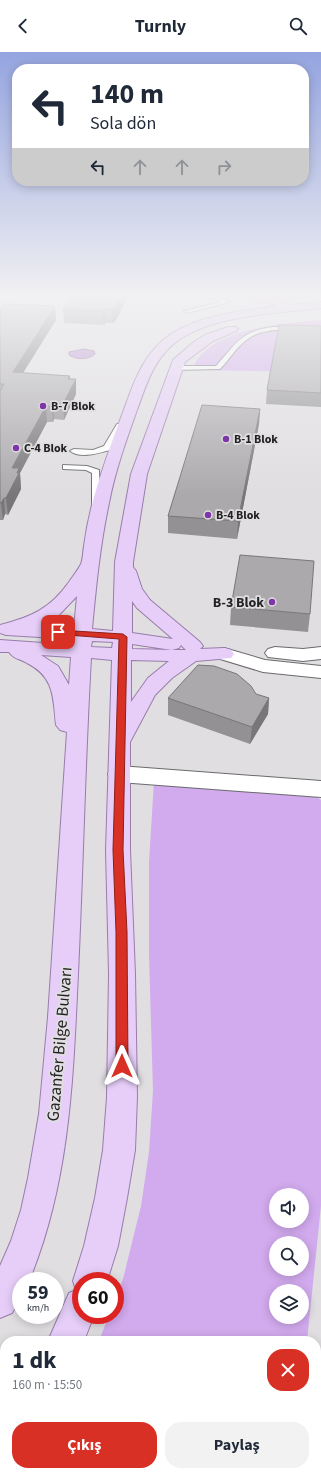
<!DOCTYPE html>
<html lang="tr">
<head>
<meta charset="utf-8">
<style>
  body { margin:0; font-family:"Source Sans 3",sans-serif; background:#f2f2f3; color:#1f2937; height:100vh; display:flex; flex-direction:column; font-size:15px; white-space:nowrap }
  * { box-sizing:border-box; margin:0 }
  p { font-size:13px; color:#747a83 }
  .icon { flex:none; width:22px; height:22px; fill:none; stroke:currentColor; stroke-width:2; stroke-linecap:round; stroke-linejoin:round }
  .map { position:relative; flex:1; overflow:hidden }
  .drawer { position:absolute; left:0px; top:1284px; width:321px; height:140px; display:flex; flex-direction:column; background:#fff; border-radius:16px 16px 0 0; box-shadow:0 2px 10px #0003 }
  .drawer>* { flex:none }
  .banner { position:absolute; left:12px; top:12px; width:297px; height:122px; border-radius:16px; box-shadow:0 2px 10px #0003; background:#fff; color:#1f2937; overflow:hidden }
  .controls { position:absolute; left:269px; top:1136px; display:grid; gap:8px }
  .controls a { display:grid; place-items:center; width:40px; height:40px; border-radius:50%; background:#fff; box-shadow:0 2px 10px #0003; font-size:20px }
  .speed { position:absolute; left:12px; top:1220px; display:flex; gap:8px; font-size:20px; font-weight:700; text-align:center }
  .speed>* { display:grid; place-content:center; width:52px; height:52px; border-radius:50%; background:#fff; box-shadow:0 2px 10px #0003; line-height:1 }
  .speed small { font-size:10px; font-weight:400 }
  .speed .limit { border:6px solid #d22; background:#fff; color:#111 }
  .pin { position:absolute; display:grid; place-items:center; width:34px; height:34px; color:#fff; margin:-17px; border-radius:8px; box-shadow:0 2px 6px #0006 }
  .me { position:absolute; width:44px; margin:-22px; rotate:0deg; stroke-linejoin:round; filter:drop-shadow(0 0 3px #0008) }
  .turn { display:flex; align-items:center; gap:14px; height:84px; padding:0 12px; font-size:18px }
  .turn .icon { width:52px; height:52px; stroke-width:2.5 }
  .turn b { display:block; font-size:28px; line-height:34px }
  .lanes { display:flex; align-items:center; height:38px; padding:0 12px; background:#0003; justify-content:center; gap:20px; direction:ltr }
  .lanes .off { opacity:.35 }
  .round { display:grid; place-items:center; flex:none; width:42px; height:42px; border-radius:16px; background:#f2f2f3 }
  .summary { display:flex; align-items:center; justify-content:space-between; height:68px; padding:0 12px }
  h1 { font-size:24px; font-weight:700; line-height:30px }
  .button { display:flex; gap:8px; margin-top:auto; padding:8px 12px }
  .button a { flex:1; height:46px; border-radius:16px; background:#d93025; color:#fff; font-size:16px; font-weight:700; line-height:46px; text-align:center }
  .button a+a { background:#f2f2f3; color:#1f2937 }
  header { display:flex; justify-content:space-between; align-items:center; height:52px; padding:0 12px; background:#fff; font-size:18px; font-weight:700 }
  .map>svg:first-child { display:block }
  .green { fill:#d2aaee; fill-rule:evenodd }
  .water { fill:#b68cd2; stroke:#8a6c9e }
  .lines { fill:none; stroke-linecap:round; stroke-linejoin:round }
  .service-casing { stroke:#6a696c; stroke-width:2 }
  .minor-casing { stroke:#6a696c; stroke-width:2 }
  .primary-casing { stroke:#987dab; stroke-width:2 }
  .service { fill:#fff; fill-rule:evenodd }
  .minor { fill:#fff; fill-rule:evenodd }
  .primary { fill:#e6cef8; fill-rule:evenodd }
  .wall { fill:#939194 }
  .shaded-wall { fill:#787678 }
  .building { fill:#aba9ac; stroke:#787678 }
  .route { fill:#d93025; stroke:#8d1f18 }
  .poi-dot { fill:#7e35a7; stroke:#e0dee1; stroke-width:1.5 }
  .labels { text-anchor:middle; stroke-width:3.5; stroke-linejoin:round; paint-order:stroke }
  .far-poi-label { font-size:12px; font-weight:bold; fill:#242324; stroke:#e0dee1; text-anchor:start }
  .poi-label { font-size:14px; font-weight:bold; fill:#242324; stroke:#e0dee1; text-anchor:end }
  .near-street-label { font-size:17px; fill:#242324; stroke:#e0dee1 }
</style>
</head>
<body>
<header><svg class="icon" aria-label="back" viewBox="0 0 24 24"><path d="M15 5l-7 7 7 7"/></svg>Turnly<svg class="icon" aria-label="search" viewBox="0 0 24 24"><circle cx="10" cy="10" r="6"/><path d="M15 15l6 6"/></svg></header>
<div class="map">
<svg width="321" height="1424" viewBox="0 0 321 1424">
  <rect width="100%" height="100%" fill="#e0dee1"/>
  <path class="green" d="M270,244H321V247L295,248Z
    M321,268V320L192,318C206,276 284,271 321,268Z
    M154,729L315,744L321,748V1154L307,1289H99L109,1263H115V1248L123,1227L141,1154L149,1100L153,1039L149,903V810ZM276,1143H302V1169H276ZM276,1191H302V1217H276ZM276,1239H302V1265H276Z
    M32,1419H297L296,1424H29Z"/>
  <path class="water" d="M84,297L94,299L95,302C88,308 77,308 69,303V300Z"/>
  <g class="lines">
    <defs>
      <path id="service" d="M209,244H216L230,250L187,261L184,259L221,250Z
        M274,275L321,276V280C297,279 265,272 245,289C235,297 229,308 220,317L175,318L172,316L175,314H216C237,291 240,279 274,275Z
        M117,372H123L124,374L110,398C99,401 80,407 70,399L74,397L93,398L104,394Z
        M63,413L87,414L99,418L100,452L99,454L96,455L92,452V421L86,418L63,417Z"/>
      <path id="minor" d="M275,595L303,597L321,595V607L303,609L268,605L265,601L268,597Z
        M224,596L265,608L321,614V626L263,620L217,606L214,602L217,598Z
        M119,714L321,729V745L119,730L111,727L108,722L111,717Z"/>
      <path id="primary" d="M248,244H264L289,250L290,253L321,250V256C279,261 216,263 180,287C154,305 147,331 137,358C126,389 115,419 109,451C100,493 96,535 92,577L113,579L115,510L131,422L173,308L195,289L205,283L228,275H236L238,277L236,279L213,289L185,310L147,422L133,510V515L136,519L142,537L150,548L200,590L203,594L200,597L224,596L231,598L234,602L231,606L196,609L172,626L155,643L130,690V798L135,922L137,1045L135,1098L127,1146L118,1194L107,1229H81V1263H94L84,1289H48L69,1241L76,1238L73,1229L84,1194L95,1146L103,1098L107,1045L109,922L106,798L112,608L91,606C85,711 83,817 78,922C73,1027 70,1130 29,1229H21V1245L12,1261L0,1266V1214L11,1189L21,1158L28,1126L39,1062L48,965L67,680L60,678L56,673C53,646 55,625 27,611C21,607 13,607 9,600H0V588L72,593L73,587L6,583L0,581V573C31,565 50,557 69,530C73,524 78,518 81,512C83,507 83,500 84,494C86,479 89,464 93,449C102,416 114,384 126,352C136,324 146,299 171,282C201,263 245,258 279,254L249,246ZM77,544L74,576L40,574L58,564ZM132,549L137,556L173,587L132,581ZM92,589L113,590L112,596L91,595ZM132,592L172,598L132,597ZM181,593L186,598H172L179,596ZM41,603L71,605L69,633L58,614ZM131,608L169,609L148,626L131,650Z
        M5,1377V1419H10L0,1423V1379Z"/>
    </defs>
    <use href="#service" class="service-casing"/>
    <use href="#minor" class="minor-casing"/>
    <use href="#primary" class="primary-casing"/>
    <use href="#service" class="service"/>
    <use href="#minor" class="minor"/>
    <use href="#primary" class="primary"/>
  </g>
  <path class="wall" d="M128,244L116,268L113,271H105L104,273L64,271L63,257Z
    M55,254L56,268L23,321L70,327L76,342L64,368L54,367L53,370H47L20,421L21,437L8,463L5,462L3,468H0V258Z
    M321,274V355L266,352L267,338Z
    M260,357L259,372L237,487L168,481V464Z
    M231,555L310,562L308,580L230,573Z
    M256,642L269,646L268,662L250,692L168,663V646Z"/>
  <path class="shaded-wall" d="M121,244H128L116,268L113,271L112,257Z
    M55,254L56,268L14,335L13,320Z
    M104,257L105,271L104,273L103,259Z
    M70,324V337L76,327V342L64,368L63,352L68,327Z
    M53,352L54,367L53,370L52,355Z
    M46,354L47,370L20,421L21,437L8,463L6,446L12,416Z
    M260,357L259,372L237,487L238,469Z
    M4,446L5,462L3,468L1,451Z
    M269,646L268,662L250,692L252,675Z"/>
  <path class="building" d="M71,244H121L115,255L112,257H104L103,259L63,257Z
    M4,252L55,254L13,320L70,324L68,327H76L63,352H53L52,355L46,354L12,416H19L17,421H19L6,446H4L1,451H0V339L4,332H0V258Z
    M279,273L321,274V341L267,338Z
    M202,353L260,357L238,469L168,464Z
    M240,503L314,509L310,562L231,555Z
    M198,613L214,614L237,622L251,634L256,642L269,646L252,675L168,646Z"/>
  <linearGradient id="sky" x2="0" y2="1"><stop stop-color="#94a4df"/><stop offset="0.55" stop-color="#f1f0f2"/><stop offset="1" stop-color="#f1f0f2" stop-opacity="0"/></linearGradient>
  <rect width="321" height="443" fill="url(#sky)"/>
  <path class="route" d="M58,578L123,582L127,585L123,798L127,880L128,1014L126,1018L122,1019L118,1018L116,1014V880L113,798L119,587L55,582V579Z"/>
  <g class="poi-dot">
    <circle cx="43" cy="354" r="4"/>
    <circle cx="226" cy="387" r="4"/>
    <circle cx="16" cy="396" r="4"/>
    <circle cx="208" cy="463" r="4"/>
    <circle cx="272" cy="550" r="4"/>
  </g>
  <g class="labels">
    <g class="far-poi-label">
      <text x="51" y="358">B-7 Blok</text>
      <text x="234" y="391">B-1 Blok</text>
      <text x="24" y="400">C-4 Blok</text>
      <text x="216" y="467">B-4 Blok</text>
    </g>
    <g class="poi-label">
      <text x="264" y="555">B-3 Blok</text>
    </g>
    <g class="near-street-label">
      <text transform="translate(59 992) rotate(-85)" y="6">Gazanfer Bilge Bulvarı</text>
    </g>
  </g>
</svg>
<div class="controls">
<a><svg class="icon" aria-label="sound" viewBox="0 0 24 24"><path d="M4 9h4l5-4v14l-5-4H4zM17 9q2 3 0 6"/></svg></a>
<a><svg class="icon" aria-label="search" viewBox="0 0 24 24"><circle cx="10" cy="10" r="6"/><path d="M15 15l6 6"/></svg></a>
<a><svg class="icon" aria-label="layers" viewBox="0 0 24 24"><path d="M12 4l9 5-9 5-9-5zM3 14l9 5 9-5"/></svg></a>
</div>
<div class="speed"><div>59<small>km/h</small></div><div class="limit">60</div></div>
<div class="pin" style="left:58px;top:580px;background:#d93025"><svg class="icon" aria-label="arrive" viewBox="0 0 24 24"><path d="M6 21V4h12l-3 4 3 4H6"/></svg></div>
<svg class="me" style="left:122px;top:1014px" viewBox="-20 -20 40 40"><path d="M0-17L14 15 0 8-14 15z" fill="#d93025" stroke="#fff" stroke-width="4"/></svg>
<div class="banner">
<div class="turn"><svg class="icon" aria-label="left" viewBox="0 0 24 24"><path d="M17 20v-9H6M10 6l-5 5 5 5"/></svg><div><b>140 m</b>Sola dön</div></div>
<div class="lanes"><svg class="icon" aria-label="left" viewBox="0 0 24 24"><path d="M17 20v-9H6M10 6l-5 5 5 5"/></svg><svg class="icon off" aria-label="ahead" viewBox="0 0 24 24"><path d="M12 20V5M6 11l6-6 6 6"/></svg><svg class="icon off" aria-label="ahead" viewBox="0 0 24 24"><path d="M12 20V5M6 11l6-6 6 6"/></svg><svg class="icon off" aria-label="right" viewBox="0 0 24 24"><path d="M7 20v-9h11M14 6l5 5-5 5"/></svg></div>
</div>
<section class="drawer">
<div class="summary"><div><h1>1 dk</h1><p>160 m · 15:50</p></div><a class="round" style="background:#d93025;color:#fff"><svg class="icon" aria-label="close" viewBox="0 0 24 24"><path d="M6 6l12 12M18 6L6 18"/></svg></a></div>
<div class="button"><a>Çıkış</a><a>Paylaş</a></div>
</section>
</div>
</body>
</html>
